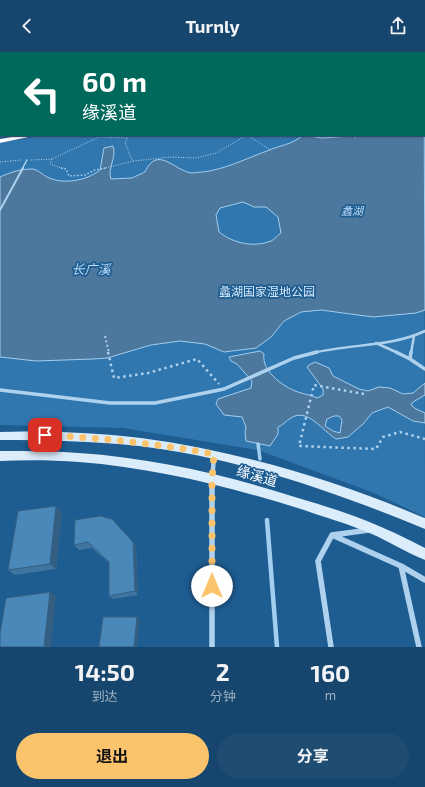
<!DOCTYPE html>
<html lang="zh">
<head>
<meta charset="utf-8">
<style>
  body { margin:0; font-family:"Exo 2","Noto Sans SC",sans-serif; background:#1f4d72; color:#f1f3f6; height:100vh; display:flex; flex-direction:column; font-size:15px; white-space:nowrap }
  * { box-sizing:border-box; margin:0 }
  p { font-size:13px; color:#9eb1c2 }
  .icon { flex:none; width:22px; height:22px; fill:none; stroke:currentColor; stroke-width:2; stroke-linecap:round; stroke-linejoin:round }
  .map { position:relative; height:595px; overflow:hidden }
  .sheet { display:flex; flex-direction:column; background:#16466d; flex:1 }
  .sheet>* { flex:none }
  .top-card { position:absolute; left:0px; top:0px; width:425px; height:84px; box-shadow:0 1px 3px #0004,0 0 0 1px #355e80; background:#00695c; color:#fff; overflow:hidden }
  .pin { position:absolute; display:grid; place-items:center; width:34px; height:34px; color:#fff; margin:-17px; border-radius:8px; box-shadow:0 2px 6px #0006 }
  .me { position:absolute; width:44px; margin:-22px; rotate:0deg; stroke-linejoin:round; filter:drop-shadow(0 0 3px #0008) }
  .turn { display:flex; align-items:center; gap:14px; height:84px; padding:0 16px; font-size:18px }
  .turn .icon { width:52px; height:52px; stroke-width:2.5 }
  .turn b { display:block; font-size:28px; line-height:34px }
  .eta { display:flex; justify-content:space-evenly; align-items:center; height:68px; text-align:center }
  .eta b { font-size:24px; font-weight:700; line-height:28px }
  .primary-button { display:flex; gap:8px; margin-top:auto; padding:8px 16px }
  .primary-button a { flex:1; height:46px; border-radius:24px; background:#fcc36d; color:#111; font-size:16px; font-weight:700; line-height:46px; text-align:center }
  .primary-button a+a { background:#1f4d72; color:#f1f3f6 }
  header { display:flex; justify-content:space-between; align-items:center; height:52px; padding:0 16px; background:#16466d; font-size:18px; font-weight:700 }
  .map>svg:first-child { display:block }
  .green { fill:#3177af }
  .water { fill:#4c789d; stroke:#a2ceef; fill-rule:evenodd }
  .lines { fill:none; stroke-linecap:round; stroke-linejoin:round }
  .stream-far1 { stroke:#a2ceef; stroke-width:3.5 }
  .stream { stroke:#a2ceef; stroke-width:4.5 }
  .path-far3 { stroke:#aed2ee; stroke-width:1; stroke-dasharray:1 1.5; stroke-linecap:butt }
  .path-far2 { stroke:#aed2ee; stroke-width:1.5; stroke-dasharray:1.5 2; stroke-linecap:butt }
  .path-far1 { stroke:#aed2ee; stroke-width:2; stroke-dasharray:2 2.5; stroke-linecap:butt }
  .path { stroke:#aed2ee; stroke-width:2.5; stroke-dasharray:2.5 3.5; stroke-linecap:butt }
  .service-far3 { stroke:#aed2ee; stroke-width:1.5 }
  .service-far2 { stroke:#aed2ee; stroke-width:2 }
  .service-far1 { stroke:#aed2ee; stroke-width:2.5 }
  .service { stroke:#aed2ee; stroke-width:3.5 }
  .minor-far2 { stroke:#aed2ee; stroke-width:2 }
  .minor-far1 { stroke:#aed2ee; stroke-width:4.5 }
  .minor { stroke:#aed2ee; stroke-width:5.5 }
  .secondary { fill:#dbecfa; fill-rule:evenodd }
  .trunk { fill:#fafcff; fill-rule:evenodd }
  .wall { fill:#4075a0 }
  .shaded-wall { fill:#345f82 }
  .building { fill:#4a88ba; stroke:#345f82 }
  .route { stroke:#fcc36d; stroke-width:7; stroke-dasharray:0 12.6 }
  .labels { text-anchor:middle; stroke-width:3.5; stroke-linejoin:round; paint-order:stroke }
  .far-water-label { font-size:11px; font-style:italic; fill:#badbf5; stroke:#1e5d91 }
  .park-label { font-size:12px; fill:#d4e9fa; stroke:#1e5d91 }
  .water-label { font-size:13px; font-style:italic; fill:#badbf5; stroke:#1e5d91 }
  .near-street-label { font-size:14px; fill:#fff; stroke:#1e5d91 }
</style>
</head>
<body>
<header><svg class="icon" aria-label="back" viewBox="0 0 24 24"><path d="M15 5l-7 7 7 7"/></svg>Turnly<svg class="icon" aria-label="share" viewBox="0 0 24 24"><path d="M12 15V3M7 8l5-5 5 5M5 13v7h14v-7"/></svg></header>
<div class="map">
<svg width="425" height="595" viewBox="0 0 425 595">
  <rect width="100%" height="100%" fill="#1e5d91"/>
  <path class="green" d="M0,0H119V1H1L0,83Z
    M424,10L425,465L374,441L258,398L123,376L0,373V91L45,83H424Z"/>
  <path class="water" d="M424,31L425,258L416,261L373,265L321,258L301,260L284,269L271,285L256,296L224,300L205,292L180,289L151,293L107,306L93,307L36,309L0,305V125C11,120 21,117 33,117C38,118 42,122 47,125C63,133 86,129 100,118L104,96L113,94C117,105 107,117 111,127L132,126L145,120C157,93 174,118 191,121C194,121 200,120 203,120C226,117 245,107 267,99C280,93 292,93 303,83L322,86L366,83H424ZM243,150L254,155H266L278,165L281,181C278,183 274,188 271,189C253,196 233,191 219,180L216,163L220,156Z
    M260,299L264,302C261,320 286,337 301,341C307,343 312,343 317,346L323,343V337L307,315L309,313L315,310L329,316L333,324L359,337L368,339L379,335L390,336L403,342L413,341L425,331V343L413,350L411,353L416,357L425,361V371L413,369L388,355L372,361L363,372L348,385L336,387C323,379 307,355 291,366C286,369 283,373 278,375V382L270,394L246,389L245,380L246,375L242,365L224,363L216,352L218,347L251,336L252,329L237,312L231,309L229,305ZM334,364H339L342,368L340,381L333,379L325,374L327,367Z"/>
  <g class="lines">
    <path class="stream-far1" d="M258,392L260,407"/>
    <path class="stream" d="M267,468L277,595"/>
    <path class="path-far3" d="M194,83H202
      M247,83L269,97
      M352,83L356,87
      M52,107L50,112L64,117
      M31,108L52,107L99,85L128,86L125,90L131,106L134,109L170,105L196,106L216,101L244,85L253,83
      M0,110L21,108
      M101,117L134,109"/>
    <path class="path-far2" d="M61,116L66,117L69,124L85,123L95,118L106,116"/>
    <path class="path-far1" d="M105,284L109,301"/>
    <path class="path" d="M108,300L114,326L148,321L197,307L219,332
      M364,342L314,333L299,394L376,397L383,385L400,380L425,387"/>
    <path class="service-far3" d="M22,117L27,108"/>
    <path class="service-far2" d="M0,158L23,116"/>
    <path class="service-far1" d="M376,291L398,301
      M313,301C349,292 391,295 425,279
      M411,301L414,284"/>
    <path class="service" d="M396,300L410,307L425,317
      M410,307L411,300
      M0,338L110,351H155L224,337L294,306L317,300"/>
    <path class="minor-far2" d="M218,0L220,1"/>
    <path class="minor-far1" d="M212,431L214,403"/>
    <path class="minor" d="M212,430V595
      M332,483L401,514L425,528
      M401,514L419,595
      M331,595L318,509L332,483L369,478"/>
    <path class="secondary" d="M47,379C78,381 110,382 141,386C237,399 332,427 422,465L425,466V477C333,439 238,406 139,394C92,389 47,388 0,388V380Z
      M0,399C26,399 53,399 79,401C153,406 227,423 298,446C321,453 345,460 367,469C387,477 406,486 425,496V508C403,499 384,486 362,478C343,470 323,465 304,458C231,435 156,416 79,410C53,408 26,408 0,409Z"/>
    <path class="trunk" d="M24,83H38L0,91V87Z"/>
  </g>
  <path class="wall" d="M193,0H213L215,1H194Z
    M221,0H233L235,1H222Z
    M255,0H278L280,1H255Z
    M291,0H320V1H305H307V0L304,1H289Z
    M326,0H366L365,1H333Z
    M56,454L62,460L56,517L15,523L8,518Z
    M75,468L133,490L136,495L138,543L113,547L109,544V511L92,496L79,498L74,493Z"/>
  <path class="shaded-wall" d="M315,0H320V1H315Z
    M357,0H366L365,1H357Z
    M56,454L62,460L56,517L50,512Z
    M133,490L136,495L138,543L135,539Z
    M50,540L56,544L51,595H44Z
    M137,565L140,568L137,595H134Z"/>
  <path class="building" d="M187,0H192L194,1H188Z
    M201,0H209L210,1H203Z
    M240,0H246L248,1H242Z
    M268,0H278L280,1H270Z
    M291,0H302L301,1H289Z
    M56,454L50,512L8,518L18,459Z
    M100,464L112,467L133,490L135,539L109,544V510L88,490L74,493L75,468Z
    M50,540L44,595H0V582L6,546Z
    M103,565H137L134,595H99Z"/>
  <g class="lines">
    <path class="route" d="M45,383C102,386 158,392 214,402L212,427V534"/>
  </g>
  <g class="labels">
    <g class="far-water-label">
      <text x="352" y="163">蠡湖</text>
    </g>
    <g class="park-label">
      <text x="267" y="244">蠡湖国家湿地公园</text>
    </g>
    <g class="water-label">
      <text x="91" y="222">长广溪</text>
    </g>
    <g class="near-street-label">
      <text transform="translate(257 424) rotate(16)" y="5">缘溪道</text>
    </g>
  </g>
</svg>
<div class="pin" style="left:45px;top:383px;background:#d93025"><svg class="icon" aria-label="arrive" viewBox="0 0 24 24"><path d="M6 21V4h12l-3 4 3 4H6"/></svg></div>
<svg class="me" style="left:212px;top:534px" viewBox="-20 -20 40 40"><circle r="19" fill="#fff"/><path d="M0-13L10 11 0 6-10 11z" fill="#fcc36d"/></svg>
<div class="top-card">
<div class="turn"><svg class="icon" aria-label="left" viewBox="0 0 24 24"><path d="M17 20v-9H6M10 6l-5 5 5 5"/></svg><div><b>60 m</b>缘溪道</div></div>
</div>
</div>
<section class="sheet">
<div class="eta">
<div><b>14:50</b><p>到达</p></div>
<div><b>2</b><p>分钟</p></div>
<div><b>160</b><p>m</p></div>
</div>
<div class="primary-button"><a>退出</a><a>分享</a></div>
</section>
</body>
</html>
